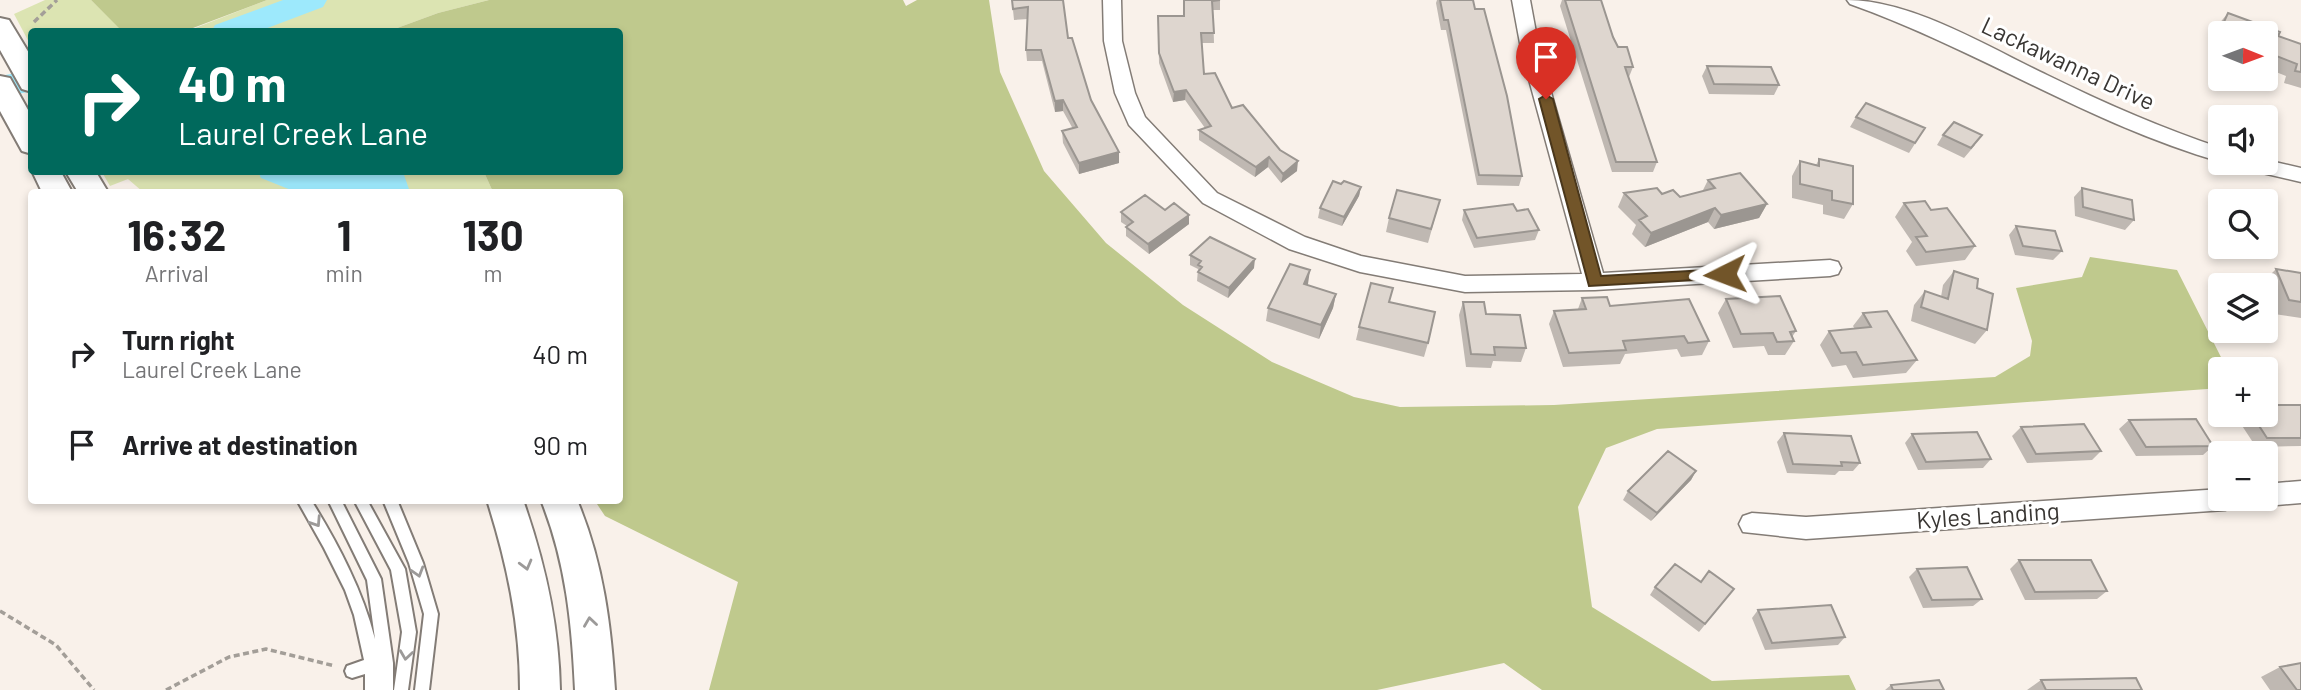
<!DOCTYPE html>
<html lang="en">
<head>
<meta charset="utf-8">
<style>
  body { margin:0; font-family:Barlow,sans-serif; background:#f2f2f2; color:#202124; height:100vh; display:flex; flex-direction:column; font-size:26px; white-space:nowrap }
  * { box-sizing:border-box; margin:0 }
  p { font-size:23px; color:#757577 }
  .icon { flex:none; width:38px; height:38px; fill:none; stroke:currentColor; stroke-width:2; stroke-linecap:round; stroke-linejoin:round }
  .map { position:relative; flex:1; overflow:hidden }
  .panel { position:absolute; left:28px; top:189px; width:595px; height:315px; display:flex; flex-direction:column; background:#fff; border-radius:7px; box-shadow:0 4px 10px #0003 }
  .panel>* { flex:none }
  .banner { position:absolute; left:28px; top:28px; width:595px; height:147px; border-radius:7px; box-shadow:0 4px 10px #0003; background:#00695c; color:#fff; overflow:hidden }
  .needle { width:46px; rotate:91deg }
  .controls { position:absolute; left:2208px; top:21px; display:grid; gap:14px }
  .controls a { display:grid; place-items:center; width:70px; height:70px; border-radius:7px; background:#fff; box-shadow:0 4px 10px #0003; font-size:35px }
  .pin { position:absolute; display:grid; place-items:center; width:60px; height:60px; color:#fff; margin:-72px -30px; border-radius:50% 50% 50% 0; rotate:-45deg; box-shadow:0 0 7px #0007 }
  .pin .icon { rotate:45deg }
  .me { position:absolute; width:77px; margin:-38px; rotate:267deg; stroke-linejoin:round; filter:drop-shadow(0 0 5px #0008) }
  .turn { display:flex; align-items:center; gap:24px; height:147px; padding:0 35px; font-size:32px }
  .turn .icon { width:91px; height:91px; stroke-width:2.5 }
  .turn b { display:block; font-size:49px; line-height:60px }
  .eta { display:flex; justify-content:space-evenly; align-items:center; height:119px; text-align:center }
  .eta b { font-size:42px; font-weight:700; line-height:49px }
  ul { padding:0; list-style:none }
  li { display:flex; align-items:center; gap:21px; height:91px; padding:0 35px }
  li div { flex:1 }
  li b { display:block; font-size:26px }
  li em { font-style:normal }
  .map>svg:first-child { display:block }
  .green { fill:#dce4b2 }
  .forest { fill:#bfc98d }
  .water { fill:#9de9fc }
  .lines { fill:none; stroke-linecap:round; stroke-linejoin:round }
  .river { fill:#9de9fc; fill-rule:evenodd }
  .lane-casing { stroke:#837c76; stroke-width:4 }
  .street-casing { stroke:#837c76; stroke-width:3 }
  .secondary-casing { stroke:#837c76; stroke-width:4 }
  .path { stroke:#a39e98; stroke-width:3.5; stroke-dasharray:6 3.5; stroke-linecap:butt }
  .lane { fill:#fff; fill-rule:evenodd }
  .street { fill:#fff; fill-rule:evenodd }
  .secondary { fill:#fff; fill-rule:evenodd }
  .wall { fill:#bfb8b2 }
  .shaded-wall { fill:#9b9691 }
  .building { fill:#ded6cf; stroke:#9b9691; stroke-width:2 }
  .oneway { stroke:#9c9a99 }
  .route { fill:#725529; stroke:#4a371b; stroke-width:2 }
  .labels { text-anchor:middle; stroke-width:6; stroke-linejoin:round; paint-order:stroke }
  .street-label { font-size:24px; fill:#393633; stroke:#fff }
</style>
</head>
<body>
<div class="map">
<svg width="2301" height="690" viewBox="0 0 2301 690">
  <rect width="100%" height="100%" fill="#f9f1ea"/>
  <path class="green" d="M45,0H91L123,31L32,32L31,46L14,14Z
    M267,0H489L438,13L389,31L185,32Z
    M102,172H484L493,192H143L128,179L110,186Z"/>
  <path class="forest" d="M91,0H267L185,31L123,32Z
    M489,0H903L906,6L917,0H989L1000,72L1044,171L1106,243L1183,305L1272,362L1354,397L1400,407L1554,405L1995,377L2030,356L2032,341L2016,288L2082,277L2090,257L2177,270L2227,369H2221V388L1657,429L1606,448L1578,507L1592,607L1712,681L1849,675L1856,690H1542L1504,663L1377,690H709L738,582L605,516L595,501L620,500V192H493L484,172H620V32L389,31L438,13Z"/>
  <path class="water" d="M258,172H403L410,192H296L261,178Z"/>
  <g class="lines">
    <path class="river" d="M283,0H327L323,7L257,32H211L215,25Z
      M32,70V91L0,98V76Z"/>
    <defs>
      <path id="lane" d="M297,500H311C338,544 362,589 375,639L367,580L328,500H341L381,579L393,663V690H365V674L352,678L347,676L345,671L347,666L364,660L354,615L345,590L324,548Z
        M354,500H367L405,569L416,632L408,690H394L402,632L391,570Z
        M383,500H397L423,563L438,614L429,690H415L424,614L409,563Z"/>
      <path id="street" d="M1103,0H1121L1122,41L1135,93L1145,117L1217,193L1305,237L1361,256L1465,276L1582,274L1522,54L1512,0H1530L1540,54L1603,273L1830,260L1838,262L1841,268L1838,274L1830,276L1595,290L1465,292L1360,272L1289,249L1203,203L1129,125L1115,93L1104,41Z
        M1847,0C1912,0 1988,47 2047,75C2104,103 2161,128 2221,148V162C2091,125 1977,49 1850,4Z
        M2266,160L2301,168V182L2241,168L2238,163H2266Z
        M2301,481V503L2266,506L2255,499H2266V484Z
        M2221,489V499H2237L2234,507L2225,510L1806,539L1743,532L1739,524L1743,516L1752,513L1806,517Z"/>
      <path id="secondary" d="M0,18L9,20L32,58V92L22,89L0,50Z
        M0,76L10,78L32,117V154L22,151L0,111Z
        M32,171L61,172L72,192H42Z
        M66,172H96L108,192H78Z
        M487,500H523C545,563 559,624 560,690H520C520,624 507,563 487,500Z
        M541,500H577C603,562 611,624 615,690H575C572,624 566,562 541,500Z"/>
    </defs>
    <use href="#lane" class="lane-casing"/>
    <use href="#street" class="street-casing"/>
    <use href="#secondary" class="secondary-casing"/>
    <path class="path" d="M34,22L57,0
      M0,611L56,645L94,690
      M166,690L229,657L266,649L335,666"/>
    <use href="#lane" class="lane"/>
    <use href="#street" class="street"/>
    <use href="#secondary" class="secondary"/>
  </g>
  <path class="wall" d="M1012,0H1063L1068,38L1091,100L1119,163L1079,174L1063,143L1062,131L1073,129L1063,111L1055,112L1042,61H1027L1026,50L1028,19L1014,20Z
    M1184,0H1220V10H1213L1214,43H1201L1204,74L1232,108L1297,171L1281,183L1268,167L1255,177L1199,140V130L1205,128L1185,100L1173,102L1159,63L1158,16H1184Z
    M1437,0H1473L1522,176L1519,186L1477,185L1446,30H1441L1436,3Z
    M1562,0H1601L1613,37L1618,47L1633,67L1629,77L1657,162L1653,172H1612L1560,6Z
    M2228,13L2278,36L2301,44V88L2284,83L2286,76L2266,68V33H2221V52L2208,47L2218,25Z
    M1707,66L1779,85L1774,95L1709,94L1702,76Z
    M1856,117L1925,128L1909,153L1850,127Z
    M1943,135L1975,145L1964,158L1937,145Z
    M1819,159L1853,204L1844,219L1823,214V205L1792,198V176L1800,161L1816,165Z
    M1708,180L1767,204L1759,218L1714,229L1708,222L1645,247L1632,234L1636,225L1618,207L1624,193L1662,194L1680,197L1702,192Z
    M1341,184L1361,187L1359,196L1342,226L1318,218L1320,208Z
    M2082,188L2134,220L2125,230L2075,216L2074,197Z
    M1440,200L1428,243L1386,232L1389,218Z
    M1904,203L1931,210L1975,246L1965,260L1916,266L1906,251L1912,242L1895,217Z
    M1165,210L1189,215V224L1149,254L1126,236V227L1127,226L1121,222V212Z
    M1464,210L1517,211L1539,230L1535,240L1474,248L1462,220Z
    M2016,226L2062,251L2053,260L2015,255L2009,235Z
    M1190,255L1254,268L1228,298L1197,281L1198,269L1190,265Z
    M2276,269L2301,273V318L2274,314L2266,294V285H2263L2262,283Z
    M1954,271L1977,288L1987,330L1975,344L1911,321L1914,305L1925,291L1941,297L1943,285Z
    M1308,285L1336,294L1333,308L1319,339L1266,321L1268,308Z
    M1582,298L1610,306L1709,341L1702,355L1681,357L1677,349L1625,354L1620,364L1563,367L1549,324L1554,311L1578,309Z
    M1726,299L1796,331L1792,337L1794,341L1785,355H1768L1764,346L1733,348L1718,313Z
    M1390,302L1428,343L1424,357L1356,340L1359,327Z
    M1463,302L1486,314L1526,348L1521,362L1493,361L1491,368L1466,367L1459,315Z
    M1863,313L1917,360L1906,373L1853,378L1846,365L1832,367L1820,345L1829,331L1855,329L1853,326Z
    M2301,405V446L2256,447L2235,415H2266Z
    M2129,420L2213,446L2203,455L2136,456L2119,429Z
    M2021,427L2101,451L2092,460L2027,463L2012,436Z
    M1784,433L1860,463L1853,471H1839L1835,475L1787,473L1777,442Z
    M1912,434L1991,459L1983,468L1918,470L1905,443Z
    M1696,471L1691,480L1651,521L1623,500L1628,491Z
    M2019,560L2107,591L2097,599L2025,600L2010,569Z
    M1917,569L1982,599L1973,606L1923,608L1909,577Z
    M1701,582L1734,589L1699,632L1650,595L1655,587Z
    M1758,610L1845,637L1838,645L1765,650L1752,618Z
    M2280,667L2301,690H2270L2261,677Z
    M2041,680L2142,690H2027Z
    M1891,685L1944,690H1885Z"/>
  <path class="shaded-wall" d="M1186,90L1185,100L1173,102L1174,92Z
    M1063,100V111L1055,112V101Z
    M1119,152V163L1079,174V163Z
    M1269,157L1268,167L1255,177L1256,167Z
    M1298,161L1297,171L1281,183L1283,174Z
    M1361,187L1359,196L1342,226L1344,217Z
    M1767,204L1759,218L1714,229L1721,215Z
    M1715,208L1708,222L1645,247L1651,233Z
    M1189,215V224L1149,254L1148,244Z
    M1255,259L1254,268L1228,298L1229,288Z
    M1310,270L1308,284L1302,297L1304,284Z
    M1336,294L1333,308L1319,339L1321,325Z
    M1696,471L1691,480L1651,521L1657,513Z"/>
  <path class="building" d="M1012,0H1063L1068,38H1072L1091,100L1119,152L1079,163L1062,131L1077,127L1063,100L1055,101L1041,50H1026L1028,7L1013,9Z
    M1184,0H1220L1212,1L1214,33H1201L1204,74L1215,73L1232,108L1243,105L1280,150L1298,161L1283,174L1269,157L1256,167L1199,130L1211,126L1186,90L1174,92L1159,53L1158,16H1184Z
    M1440,0H1473L1475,9H1484L1507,96L1522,176L1479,175L1448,20H1444Z
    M1565,0H1601L1613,37L1618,47H1627L1633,67H1625L1657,162H1616Z
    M2228,13L2280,32L2278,36L2301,44V72L2295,71L2297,64L2266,52V33H2221V36L2218,35Z
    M1707,66L1771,67L1779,85L1714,84Z
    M1866,103L1925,128L1915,143L1856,117Z
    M1954,122L1982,135L1971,148L1943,135Z
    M1819,159L1853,166V204L1832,200V191L1800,184V161L1819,166Z
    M1740,173L1767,204L1721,215L1715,208L1651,233L1639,220L1647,216L1624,193L1657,188L1662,194L1673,190L1680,197L1715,188L1708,180Z
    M1333,181L1341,184L1344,181L1361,187L1344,217L1320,208Z
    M2082,188L2132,200L2134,220L2083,207Z
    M1397,190L1440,200L1431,229L1389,218Z
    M1145,195L1165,210L1174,203L1189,215L1148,244L1126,227L1133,222L1121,212Z
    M1925,201L1931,210L1947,208L1975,246L1926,252L1916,237L1927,236L1904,203Z
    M1513,204L1517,211L1528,209L1539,230L1477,238L1464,210Z
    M2016,226L2055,231L2062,251L2023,246Z
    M1210,237L1255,259L1229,288L1198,272L1202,267L1198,265L1201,261L1190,255Z
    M1290,264L1310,270L1304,284L1336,294L1321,325L1268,308Z
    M2276,269L2301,273V302L2289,300Z
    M1954,271L1978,279L1977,288L1993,294L1987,330L1921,307L1925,291L1948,299Z
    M1371,283L1393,288L1389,302L1435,312L1428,343L1359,327Z
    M1780,296L1796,331L1790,332L1794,341L1777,342L1773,333L1741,334L1726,299Z
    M1607,297L1610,306L1689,299L1709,341L1688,343L1684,336L1623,341L1626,350L1569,353L1554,311L1586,309L1582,298Z
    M1463,302H1484L1486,314L1520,315L1526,348L1494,347L1495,355L1471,354Z
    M1887,311L1917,360L1863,365L1856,352L1841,353L1829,331L1871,327L1863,313Z
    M2266,405H2301V438H2267L2252,415H2266Z
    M2196,419L2213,446L2146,447L2129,420Z
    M2084,424L2101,451L2036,454L2021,427Z
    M1977,432L1991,459L1926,462L1912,434Z
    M1784,433L1851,436L1860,463L1841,462L1842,466L1793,464Z
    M1668,451L1696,471L1657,513L1628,491Z
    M2019,560H2091L2107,591L2035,592Z
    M1675,564L1701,582L1709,571L1734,589L1705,624L1655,587Z
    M1967,567L1982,599L1932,600L1917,569Z
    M1831,605L1845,637L1772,643L1758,610Z
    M2301,663V690H2297L2280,667Z
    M2136,678L2142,690H2046L2041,680Z
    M1939,680L1944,690H1893L1891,685Z"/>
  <defs><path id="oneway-chevron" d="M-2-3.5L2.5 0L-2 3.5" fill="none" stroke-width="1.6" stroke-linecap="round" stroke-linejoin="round" transform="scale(1.75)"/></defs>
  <g class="oneway">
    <use href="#oneway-chevron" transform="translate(316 522) rotate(57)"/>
    <use href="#oneway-chevron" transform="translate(526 565) rotate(75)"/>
    <use href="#oneway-chevron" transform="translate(418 572) rotate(73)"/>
    <use href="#oneway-chevron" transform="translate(590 622) rotate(-98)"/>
    <use href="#oneway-chevron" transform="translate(406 655) rotate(98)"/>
  </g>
  <path class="route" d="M1546,95L1553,99L1601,276L1725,269L1731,270V278L1589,286L1539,99Z"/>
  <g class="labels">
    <g class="street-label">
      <text transform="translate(2068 64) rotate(25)" y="8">Lackawanna Drive</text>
      <text transform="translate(1988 516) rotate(-4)" y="8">Kyles Landing</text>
    </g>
  </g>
</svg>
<div class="controls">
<a><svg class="needle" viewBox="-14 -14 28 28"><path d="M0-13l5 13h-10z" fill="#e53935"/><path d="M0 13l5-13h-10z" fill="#757577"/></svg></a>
<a><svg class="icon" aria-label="sound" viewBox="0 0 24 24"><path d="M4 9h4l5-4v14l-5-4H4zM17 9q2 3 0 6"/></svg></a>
<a><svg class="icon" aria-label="search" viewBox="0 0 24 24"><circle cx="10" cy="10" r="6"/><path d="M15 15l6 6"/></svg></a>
<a><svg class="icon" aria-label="layers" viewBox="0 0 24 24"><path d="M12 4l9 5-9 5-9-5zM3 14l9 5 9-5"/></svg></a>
<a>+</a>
<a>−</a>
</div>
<div class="pin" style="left:1546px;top:99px;background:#d93025"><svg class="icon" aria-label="arrive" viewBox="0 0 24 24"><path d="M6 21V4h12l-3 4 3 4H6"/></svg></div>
<svg class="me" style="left:1725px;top:274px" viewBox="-20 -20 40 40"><path d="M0-17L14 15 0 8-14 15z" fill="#725529" stroke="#fff" stroke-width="4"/></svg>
<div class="banner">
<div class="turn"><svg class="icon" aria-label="right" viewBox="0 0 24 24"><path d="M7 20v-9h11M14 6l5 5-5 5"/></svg><div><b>40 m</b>Laurel Creek Lane</div></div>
</div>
<section class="panel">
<div class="eta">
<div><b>16:32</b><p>Arrival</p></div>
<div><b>1</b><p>min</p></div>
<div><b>130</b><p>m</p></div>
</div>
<ul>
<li><svg class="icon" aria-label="right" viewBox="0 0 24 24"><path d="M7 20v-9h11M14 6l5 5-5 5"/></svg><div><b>Turn right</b><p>Laurel Creek Lane</p></div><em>40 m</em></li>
<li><svg class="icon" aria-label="arrive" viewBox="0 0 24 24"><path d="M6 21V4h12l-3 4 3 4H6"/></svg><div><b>Arrive at destination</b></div><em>90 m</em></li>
</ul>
</section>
</div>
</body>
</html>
